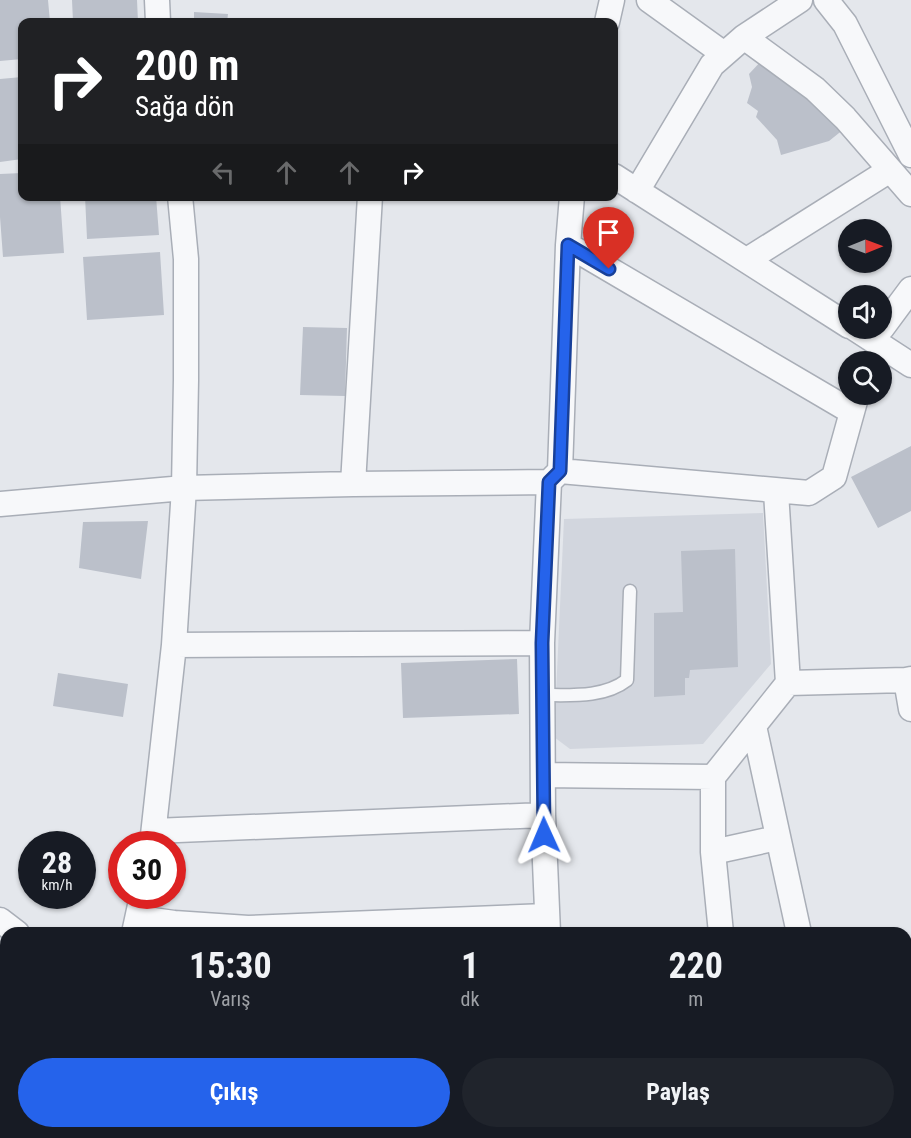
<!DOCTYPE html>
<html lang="tr">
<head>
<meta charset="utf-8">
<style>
  body { margin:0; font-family:"Roboto Condensed",sans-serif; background:#20242c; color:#f1f3f6; height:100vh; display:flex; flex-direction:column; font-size:22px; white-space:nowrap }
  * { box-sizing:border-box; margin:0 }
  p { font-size:20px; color:#9ea1a6 }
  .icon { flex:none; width:33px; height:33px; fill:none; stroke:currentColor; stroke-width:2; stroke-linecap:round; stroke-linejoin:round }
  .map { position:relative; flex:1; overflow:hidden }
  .side { position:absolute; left:0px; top:927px; width:912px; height:212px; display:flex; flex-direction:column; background:#171b24; border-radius:18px 18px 0 0; box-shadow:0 2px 4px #0004 }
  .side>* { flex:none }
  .top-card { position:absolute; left:18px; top:18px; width:600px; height:183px; border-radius:12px; box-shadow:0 2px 4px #0004; background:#202124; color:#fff; overflow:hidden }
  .needle { width:39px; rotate:89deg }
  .buttons { position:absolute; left:838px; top:219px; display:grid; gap:12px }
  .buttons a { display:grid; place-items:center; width:54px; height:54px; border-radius:50%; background:#171b24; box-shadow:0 2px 4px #0004; font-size:30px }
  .speed { position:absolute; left:18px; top:831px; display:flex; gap:12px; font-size:30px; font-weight:700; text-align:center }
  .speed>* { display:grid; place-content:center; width:78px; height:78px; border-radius:50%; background:#171b24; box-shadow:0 2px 4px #0004; line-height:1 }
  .speed small { font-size:15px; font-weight:400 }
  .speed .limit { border:9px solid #d22; background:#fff; color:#111 }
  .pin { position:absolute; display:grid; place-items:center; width:51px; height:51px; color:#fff; margin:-62px -26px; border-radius:50% 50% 50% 0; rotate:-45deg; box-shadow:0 0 6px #0007 }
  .pin .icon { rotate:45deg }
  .me { position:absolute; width:66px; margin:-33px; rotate:359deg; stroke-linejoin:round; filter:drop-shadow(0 0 4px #0008) }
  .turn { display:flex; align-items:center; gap:21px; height:126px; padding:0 18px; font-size:27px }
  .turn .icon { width:78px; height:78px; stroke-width:2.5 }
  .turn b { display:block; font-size:42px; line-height:51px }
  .lanes { display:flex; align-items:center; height:57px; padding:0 18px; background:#0003; justify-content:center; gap:30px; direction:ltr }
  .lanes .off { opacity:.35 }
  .eta { display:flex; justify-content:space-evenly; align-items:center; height:102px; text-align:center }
  .eta b { font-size:36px; font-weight:700; line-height:42px }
  .button { display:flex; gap:12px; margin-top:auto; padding:12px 18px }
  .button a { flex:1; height:69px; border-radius:36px; background:#2563eb; color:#fff; font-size:24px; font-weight:700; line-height:69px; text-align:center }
  .button a+a { background:#20242c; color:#f1f3f6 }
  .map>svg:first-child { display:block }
  .built { fill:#d2d6de }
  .building { fill:#bbc0ca }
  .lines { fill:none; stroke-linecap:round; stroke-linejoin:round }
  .lane-casing { stroke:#a9aeb7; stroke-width:15 }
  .street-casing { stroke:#a9aeb7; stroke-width:27 }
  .lane { stroke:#f7f8fa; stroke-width:12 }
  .street { stroke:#f7f8fa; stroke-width:24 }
  .route-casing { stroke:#184099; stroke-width:15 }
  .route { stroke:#2563eb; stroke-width:10 }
</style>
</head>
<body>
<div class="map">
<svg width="911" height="1138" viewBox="0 0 911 1138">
  <rect width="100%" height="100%" fill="#e4e7ec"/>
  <path class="built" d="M763,513L771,664L703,744L570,749L554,737L564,519Z"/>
  <path class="building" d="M0,0H48L50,22H22V59L0,61Z
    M72,0H137L138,22H73Z
    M194,12L228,14L227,22H194Z
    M763,59L844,129L829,141L781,155L777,140L756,117L758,111L747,103L752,87L749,74Z
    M22,77V159L0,162V79Z
    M22,173V196H60L64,253L3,257L0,217V174Z
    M85,196H156L159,235L87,239Z
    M160,252L164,315L87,320L83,257Z
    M303,327L347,328L345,396L300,395Z
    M911,446V511L878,528L851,477Z
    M148,521L141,579L79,568L83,522Z
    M735,549L738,667L690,670L689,678H685V695L654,697V613L683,612L681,551Z
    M517,659L519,714L403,718L401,663Z
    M58,673L128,684L123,717L53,706Z
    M6,1063V1110L0,1105V1070Z"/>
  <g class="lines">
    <defs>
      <path id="lane" d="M542,695C570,695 604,698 627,680L630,591"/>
      <path id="street" d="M157,0L158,22
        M649,0L724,54
        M826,0L845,24L911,155
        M607,22L612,0
        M744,37L815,89L845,118L911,194
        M614,176L849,326
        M637,191L712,65L744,37L800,0
        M568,245L852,412
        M747,260L890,170
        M854,328L911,365
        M882,328L911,289
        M560,471L568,245L572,196
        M353,484L370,196
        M776,492L788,683
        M0,504L184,488L353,484L549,482L560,471L809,493L834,477L857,394
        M174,645L542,643
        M911,679L906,680L911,709
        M754,726L799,933
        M543,775L713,777V852L721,933
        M713,777L788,683L906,680
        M154,831L543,815
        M152,844L174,645L184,488L186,380V259L180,196
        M713,852L777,838
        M138,918L174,923L248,928L546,916
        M0,920L17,933
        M134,933L142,896
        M548,933L543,815L542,643L549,482
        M906,1032H911
        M0,1122L6,1121
        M302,1132L303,1138
        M569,1132L570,1138
        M98,1138L99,1132
        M889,1138L911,1136"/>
    </defs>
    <use href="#lane" class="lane-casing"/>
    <use href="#street" class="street-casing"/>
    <use href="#lane" class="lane"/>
    <use href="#street" class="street"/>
  </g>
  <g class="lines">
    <defs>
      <path id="route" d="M544,835L542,643L549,482L560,471L568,245L609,269"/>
    </defs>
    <use href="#route" class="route-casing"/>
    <use href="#route" class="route"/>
  </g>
</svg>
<div class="buttons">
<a><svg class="needle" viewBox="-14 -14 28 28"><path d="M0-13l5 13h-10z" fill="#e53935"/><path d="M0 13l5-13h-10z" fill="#9ea1a6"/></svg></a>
<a><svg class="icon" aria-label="sound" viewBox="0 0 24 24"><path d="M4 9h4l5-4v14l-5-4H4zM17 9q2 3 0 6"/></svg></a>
<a><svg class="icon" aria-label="search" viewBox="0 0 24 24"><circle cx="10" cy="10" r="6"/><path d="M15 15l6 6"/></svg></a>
</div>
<div class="speed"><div>28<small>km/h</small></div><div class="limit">30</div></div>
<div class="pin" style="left:609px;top:269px;background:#d93025"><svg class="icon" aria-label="arrive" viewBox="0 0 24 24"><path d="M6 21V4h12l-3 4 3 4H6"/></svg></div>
<svg class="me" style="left:544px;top:835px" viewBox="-20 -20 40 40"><path d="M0-17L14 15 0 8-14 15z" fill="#2563eb" stroke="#fff" stroke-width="4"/></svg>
<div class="top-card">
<div class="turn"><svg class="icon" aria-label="right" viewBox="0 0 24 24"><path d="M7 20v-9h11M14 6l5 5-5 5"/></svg><div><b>200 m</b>Sağa dön</div></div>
<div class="lanes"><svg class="icon off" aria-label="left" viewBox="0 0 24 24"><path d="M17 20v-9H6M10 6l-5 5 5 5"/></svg><svg class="icon off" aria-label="ahead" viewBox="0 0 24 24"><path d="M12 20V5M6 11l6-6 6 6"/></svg><svg class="icon off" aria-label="ahead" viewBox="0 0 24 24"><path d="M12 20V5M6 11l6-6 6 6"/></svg><svg class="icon" aria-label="right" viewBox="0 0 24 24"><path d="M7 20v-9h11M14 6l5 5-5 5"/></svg></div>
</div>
<section class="side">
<div class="eta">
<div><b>15:30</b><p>Varış</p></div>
<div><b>1</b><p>dk</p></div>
<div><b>220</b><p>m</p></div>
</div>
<div class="button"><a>Çıkış</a><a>Paylaş</a></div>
</section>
</div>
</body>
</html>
